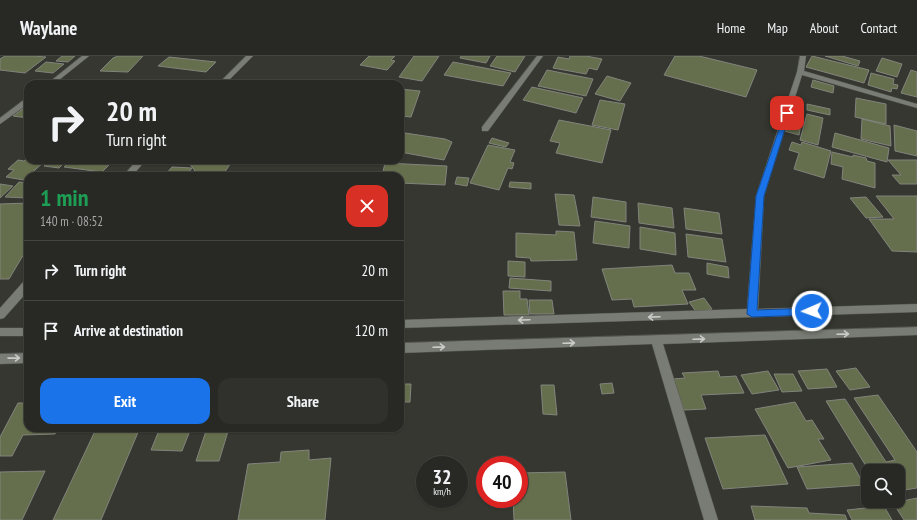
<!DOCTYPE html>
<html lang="en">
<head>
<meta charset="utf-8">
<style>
  body { margin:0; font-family:"PT Sans Narrow",sans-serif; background:#30312c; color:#f1f3f6; height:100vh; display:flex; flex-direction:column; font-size:15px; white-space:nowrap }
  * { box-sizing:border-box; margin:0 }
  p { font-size:13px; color:#a5a6a6 }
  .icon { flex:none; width:22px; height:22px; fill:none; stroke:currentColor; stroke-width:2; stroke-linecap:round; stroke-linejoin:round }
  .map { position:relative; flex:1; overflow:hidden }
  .side { position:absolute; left:24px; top:116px; width:380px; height:260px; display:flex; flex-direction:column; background:#282924; border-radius:12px; box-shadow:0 1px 3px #0004,0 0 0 1px #444541 }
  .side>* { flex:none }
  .hud { position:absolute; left:24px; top:24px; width:380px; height:84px; border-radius:12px; box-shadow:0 1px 3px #0004,0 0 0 1px #444541; background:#282924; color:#f1f3f6; overflow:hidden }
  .controls { position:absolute; left:861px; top:408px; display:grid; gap:8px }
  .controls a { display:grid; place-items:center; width:44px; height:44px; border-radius:8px; background:#282924; box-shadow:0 1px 3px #0004,0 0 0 1px #444541; font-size:20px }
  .speed { position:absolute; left:416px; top:400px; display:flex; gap:8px; font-size:20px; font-weight:700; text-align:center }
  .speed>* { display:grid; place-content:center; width:52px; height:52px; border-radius:50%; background:#282924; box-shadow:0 1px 3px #0004,0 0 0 1px #444541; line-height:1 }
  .speed small { font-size:10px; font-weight:400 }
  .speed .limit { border:6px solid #d22; background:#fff; color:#111 }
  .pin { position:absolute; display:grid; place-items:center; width:34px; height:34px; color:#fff; margin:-17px; border-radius:8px; box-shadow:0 2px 6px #0006 }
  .me { position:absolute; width:44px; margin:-22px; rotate:268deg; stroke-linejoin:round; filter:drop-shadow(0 0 3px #0008) }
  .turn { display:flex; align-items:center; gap:14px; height:84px; padding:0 16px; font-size:18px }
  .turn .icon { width:52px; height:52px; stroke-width:2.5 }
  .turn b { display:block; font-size:28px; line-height:34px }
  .round { display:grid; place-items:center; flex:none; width:42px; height:42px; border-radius:12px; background:#30312c }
  .head { display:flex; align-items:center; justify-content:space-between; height:68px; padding:0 16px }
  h1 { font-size:24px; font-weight:600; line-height:30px; color:#1e9e55 }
  .primary-button { display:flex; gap:8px; margin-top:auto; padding:8px 16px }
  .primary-button a { flex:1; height:46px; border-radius:12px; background:#1a73e8; color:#fff; font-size:16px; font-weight:600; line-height:46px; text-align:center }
  .primary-button a+a { background:#30312c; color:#f1f3f6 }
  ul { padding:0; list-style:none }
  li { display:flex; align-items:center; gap:12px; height:60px; padding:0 16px; border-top:1px solid #444541 }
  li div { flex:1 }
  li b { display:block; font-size:15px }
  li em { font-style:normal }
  header { display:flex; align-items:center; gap:24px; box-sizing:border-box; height:56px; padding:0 20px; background:#282924; border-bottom:1px solid #444541 }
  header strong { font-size:19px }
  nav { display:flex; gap:22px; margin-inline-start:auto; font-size:14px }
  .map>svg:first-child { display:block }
  .building { fill:#666f4d; stroke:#81847c }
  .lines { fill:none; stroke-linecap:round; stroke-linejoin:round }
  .minor-casing { stroke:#53554f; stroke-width:1 }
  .minor { fill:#797c74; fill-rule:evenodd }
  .oneway { stroke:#cacbc7 }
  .route { fill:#1a73e8; stroke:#114b97 }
</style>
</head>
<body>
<header>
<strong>Waylane</strong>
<nav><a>Home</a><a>Map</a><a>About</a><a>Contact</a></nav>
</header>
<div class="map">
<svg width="917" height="464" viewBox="0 0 917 464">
  <rect width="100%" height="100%" fill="#353730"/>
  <path class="building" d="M5,0H33L46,1L25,17L0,14V3Z
    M62,0H75L68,6L56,5Z
    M118,0H143L128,16L100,15L113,2Z
    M369,0H395L391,4L395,5L387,14L360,9Z
    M414,0H439L422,25L399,21Z
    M461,0H490L486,7L460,2Z
    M497,0H525L515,16L490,10Z
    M570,0H586L602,3L597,14L589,12L586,18L553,12L558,1L569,3Z
    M675,0H699L757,14L746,41L664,19Z
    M812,0L869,14L864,27L806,11Z
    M825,0H842L860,5L858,10Z
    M169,1L216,6L206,16L158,10Z
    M882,2L902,8L897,21L876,15Z
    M46,6L64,8L53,17L35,15Z
    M453,6L511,17L503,30L444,19Z
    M547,14L593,23L586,40L538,30Z
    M911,14L917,16V41L901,37Z
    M871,17L894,23L893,28L898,29L897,33L892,32L891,36L868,29Z
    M607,20L631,27L620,45L595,38Z
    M813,24L834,30L833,37L811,31Z
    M532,31L583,42L576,57L523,44Z
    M400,33L420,35L411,61L400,60Z
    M856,42L886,48V68L855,61Z
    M600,44L625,48L618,74L592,69Z
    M807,48L830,53V59L807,54Z
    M28,49V62L13,60Z
    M807,58L823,62L818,89L800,84Z
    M862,63L890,70L891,90L861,83Z
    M559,64L611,74L602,107L556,97L560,87L550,85Z
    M792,66L801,68L799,79L784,75L785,68L791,70Z
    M894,69L917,75V100L895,95Z
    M405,77L445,83L452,86L444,104L400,96V85Z
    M835,77L889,92L887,106L832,91Z
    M492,82L509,87L506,91L489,87Z
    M792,86L801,89L802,86L831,95L824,122L794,113L799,97L789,94Z
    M488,89L515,94L510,106L514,107L512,113L508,112L499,134L470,127Z
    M832,96L853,101V99L866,102L867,105L875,107V132L842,123L843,111L831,108Z
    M28,102V104H46L24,124L6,121L14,114L8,113L18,104L24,105Z
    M51,104H67L59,112L44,110Z
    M71,104H114L102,116L64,111Z
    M193,104H233L222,120H196L197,118L190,108Z
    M888,104H917V128H900L892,119H901Z
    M385,107L447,110L445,129L400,127V120H382Z
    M172,111L192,112L186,120L166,118Z
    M457,121L469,122L467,130L455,128Z
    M19,126L28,127L27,142L5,141Z
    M510,126L531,127V133L509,131Z
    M0,128L13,130L0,142Z
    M555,138L574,139L580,170L559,169Z
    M876,140H917V196L892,195L869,163H894Z
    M593,141L626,146V166L591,161Z
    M866,141L883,161L866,162L850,142Z
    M28,147V191L9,223H0V148Z
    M638,147L672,152L674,172L639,167Z
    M684,152L719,157L722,178L686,173Z
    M595,165L630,170L629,192L593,187Z
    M640,171L675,177L676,199L640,193Z
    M556,175L574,176L577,204L531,205L530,202L516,201V177L556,179Z
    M686,178L722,183L726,206L688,201Z
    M508,205L525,206V221L508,220Z
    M707,207L728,211L729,222L707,218Z
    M672,209L675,217H689L696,234H682L688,248L634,251L632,243L612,244L602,213Z
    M510,222L551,225V235L509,232Z
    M503,235H520V243H527L529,259H504Z
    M704,242L712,253L697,257L689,246Z
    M529,244H552L554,258H530Z
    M856,312L870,331L850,334L836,315Z
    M827,313L837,331L808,333L798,315Z
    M718,315L720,321L736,320L744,337L701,339L706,353L684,354L673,323L685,322L682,317Z
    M768,315L779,334L752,338L741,319Z
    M774,318H793L802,335L782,336Z
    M612,327L614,337L602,338L600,328Z
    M400,328H411L410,346H400Z
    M541,329H554L557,359L543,358Z
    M878,339L917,396V432L898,435V415H869L826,345L845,343L886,406L895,404L854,342Z
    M795,346L806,365L812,364L824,383H818L831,404L788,412L755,353Z
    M18,347H28V372H58L55,378L23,379L12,400H0V381Z
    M108,372L139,374L101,464H53L96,373Z
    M160,372H191L182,395L151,394Z
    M207,372H229L219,405H196Z
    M765,379L788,428L723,433L705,382Z
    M309,394V404L331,402L325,464H238L248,408L280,406L281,396Z
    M852,407L864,429L807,433L797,411Z
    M45,415L22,464H0V416Z
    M565,416L571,464H514L513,443H519V417Z
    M917,442V464H904L893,447Z
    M751,450L807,452L809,457L845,459L847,464H755Z
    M884,450L892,464H852L847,454Z"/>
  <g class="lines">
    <defs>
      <path id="minor" d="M82,0H89L54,28H47Z
        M246,0H253L225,28H218Z
        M537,0H543L488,75H482V71Z
        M800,0H806L804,15L917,48V52L802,19L764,140L758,253L917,248V256L400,272V264L747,253L756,140L797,16Z
        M25,43H28V48L0,68V62Z
        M137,104H146L132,120H123Z
        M28,224V235L4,262L0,263V252L24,225Z
        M917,271V279L663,288L718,464H704L652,288L400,297V287Z
        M0,272H28V280H0Z
        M28,297V307L0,308V298Z"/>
    </defs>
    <use href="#minor" class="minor-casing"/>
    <use href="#minor" class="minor"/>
  </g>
  <defs><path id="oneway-shaft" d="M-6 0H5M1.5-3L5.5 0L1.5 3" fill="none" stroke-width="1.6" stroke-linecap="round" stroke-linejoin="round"/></defs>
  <g class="oneway">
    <use href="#oneway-shaft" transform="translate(654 261) rotate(178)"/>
    <use href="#oneway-shaft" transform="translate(524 264) rotate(178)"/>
    <use href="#oneway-shaft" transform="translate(843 278) rotate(-2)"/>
    <use href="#oneway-shaft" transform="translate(699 283) rotate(-2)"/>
    <use href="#oneway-shaft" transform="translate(569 287) rotate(-2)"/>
    <use href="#oneway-shaft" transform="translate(439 291) rotate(-2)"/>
    <use href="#oneway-shaft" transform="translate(14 302) rotate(-1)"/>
  </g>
  <path class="route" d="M785,56L790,57L764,140L757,254L812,252L817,255L812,259L752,261L747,258L756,140Z"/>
</svg>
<div class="controls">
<a><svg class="icon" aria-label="search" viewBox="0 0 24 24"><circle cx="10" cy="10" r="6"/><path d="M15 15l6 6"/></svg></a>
</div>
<div class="speed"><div>32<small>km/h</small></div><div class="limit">40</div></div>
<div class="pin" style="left:787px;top:57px;background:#d93025"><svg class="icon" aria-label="arrive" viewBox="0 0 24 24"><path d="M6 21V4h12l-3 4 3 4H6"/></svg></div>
<svg class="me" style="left:812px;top:255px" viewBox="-20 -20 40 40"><circle r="17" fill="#1a73e8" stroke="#fff" stroke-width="3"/><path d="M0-11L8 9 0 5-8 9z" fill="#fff"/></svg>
<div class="hud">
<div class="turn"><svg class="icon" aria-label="right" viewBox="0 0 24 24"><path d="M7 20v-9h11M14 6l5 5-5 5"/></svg><div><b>20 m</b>Turn right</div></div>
</div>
<section class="side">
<div class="head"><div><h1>1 min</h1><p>140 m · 08:52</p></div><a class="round" style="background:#d93025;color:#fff"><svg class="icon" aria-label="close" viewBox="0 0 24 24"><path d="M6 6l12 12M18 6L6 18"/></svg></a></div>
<ul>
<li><svg class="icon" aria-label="right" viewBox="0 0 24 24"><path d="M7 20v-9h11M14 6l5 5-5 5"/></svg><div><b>Turn right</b></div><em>20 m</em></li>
<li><svg class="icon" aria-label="arrive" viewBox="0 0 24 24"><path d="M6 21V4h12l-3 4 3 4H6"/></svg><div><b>Arrive at destination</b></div><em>120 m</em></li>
</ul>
<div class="primary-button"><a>Exit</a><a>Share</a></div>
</section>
</div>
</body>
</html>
